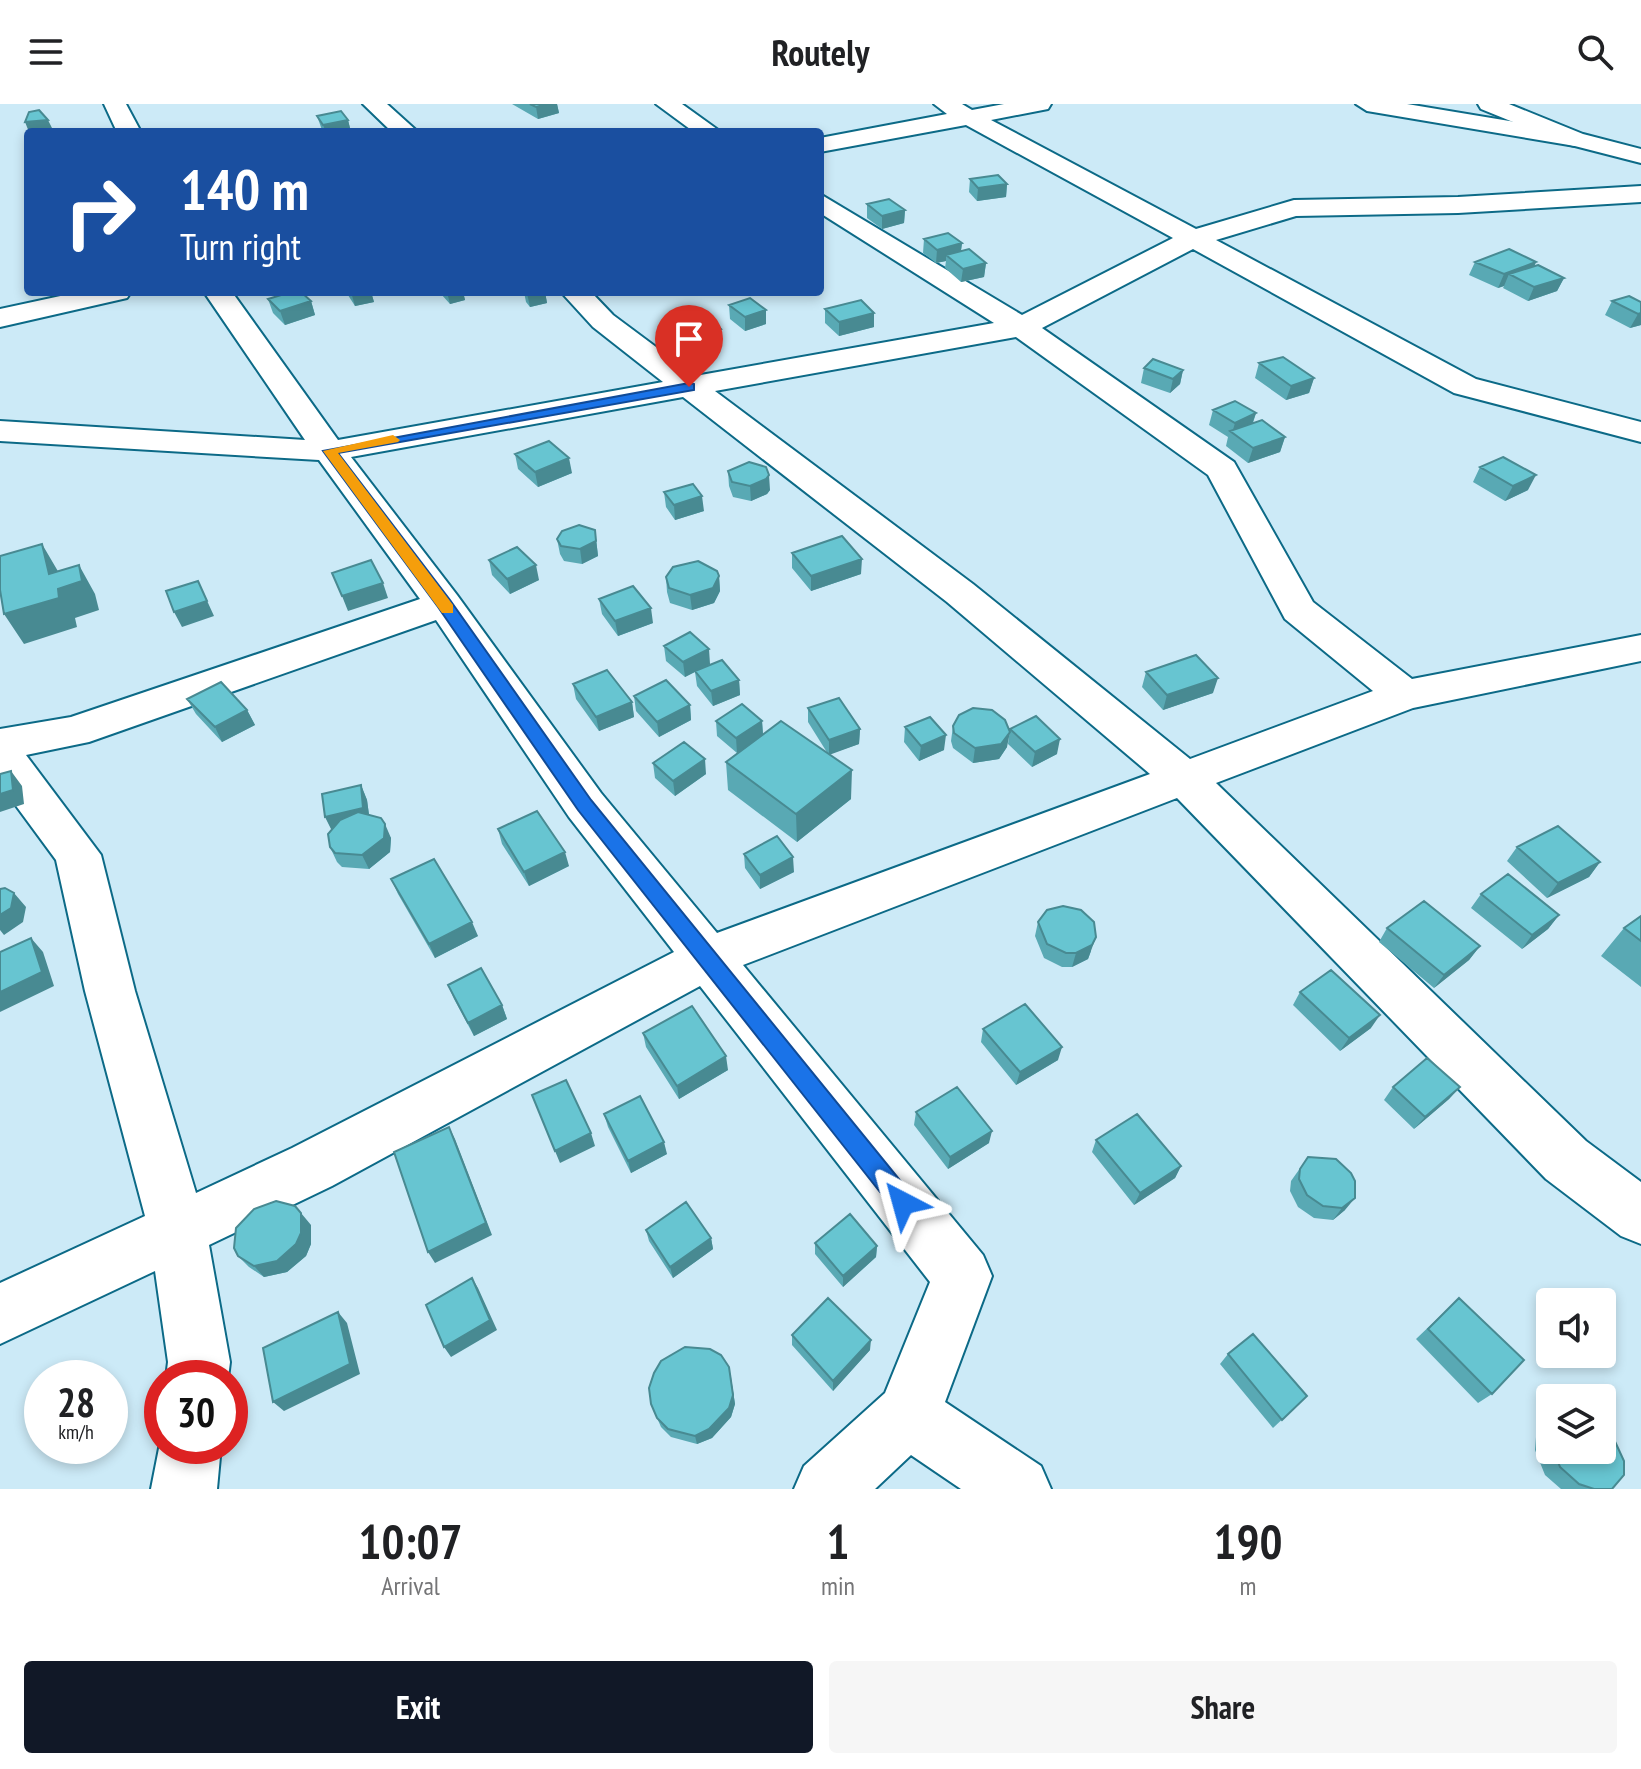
<!DOCTYPE html>
<html lang="en">
<head>
<meta charset="utf-8">
<style>
  body { margin:0; font-family:"PT Sans Narrow",sans-serif; background:#f6f6f6; color:#202124; height:100vh; display:flex; flex-direction:column; font-size:30px; white-space:nowrap }
  * { box-sizing:border-box; margin:0 }
  p { font-size:26px; color:#757577 }
  .icon { flex:none; width:44px; height:44px; fill:none; stroke:currentColor; stroke-width:2; stroke-linecap:round; stroke-linejoin:round }
  .map { position:relative; height:1385px; overflow:hidden }
  .drawer { display:flex; flex-direction:column; background:#fff; flex:1 }
  .drawer>* { flex:none }
  .guide { position:absolute; left:24px; top:24px; width:800px; height:168px; border-radius:8px; box-shadow:0 4px 12px #0003; background:#1a4fa0; color:#fff; overflow:hidden }
  .controls { position:absolute; left:1536px; top:1184px; display:grid; gap:16px }
  .controls a { display:grid; place-items:center; width:80px; height:80px; border-radius:8px; background:#fff; box-shadow:0 4px 12px #0003; font-size:40px }
  .speed { position:absolute; left:24px; top:1256px; display:flex; gap:16px; font-size:40px; font-weight:700; text-align:center }
  .speed>* { display:grid; place-content:center; width:104px; height:104px; border-radius:50%; background:#fff; box-shadow:0 4px 12px #0003; line-height:1 }
  .speed small { font-size:20px; font-weight:400 }
  .speed .limit { border:12px solid #d22; background:#fff; color:#111 }
  .pin { position:absolute; display:grid; place-items:center; width:68px; height:68px; color:#fff; margin:-82px -34px; border-radius:50% 50% 50% 0; rotate:-45deg; box-shadow:0 0 8px #0007 }
  .pin .icon { rotate:45deg }
  .me { position:absolute; width:88px; margin:-44px; rotate:321deg; stroke-linejoin:round; filter:drop-shadow(0 0 6px #0008) }
  .turn { display:flex; align-items:center; gap:28px; height:168px; padding:0 24px; font-size:36px }
  .turn .icon { width:104px; height:104px; stroke-width:2.5 }
  .turn b { display:block; font-size:56px; line-height:68px }
  .eta { display:flex; justify-content:space-evenly; align-items:center; height:136px; text-align:center }
  .eta b { font-size:48px; font-weight:600; line-height:56px }
  .cta { display:flex; gap:16px; margin-top:auto; padding:16px 24px }
  .cta a { flex:1; height:92px; border-radius:8px; background:#111827; color:#fff; font-size:32px; font-weight:600; line-height:92px; text-align:center }
  .cta a+a { background:#f6f6f6; color:#202124 }
  header { display:flex; justify-content:space-between; align-items:center; height:104px; padding:0 24px; background:#fff; font-size:36px; font-weight:600 }
  .map>svg:first-child { display:block }
  .lines { fill:none; stroke-linecap:round; stroke-linejoin:round }
  .street-casing { stroke:#0c6a87; stroke-width:4 }
  .secondary-casing { stroke:#0c6a87; stroke-width:4 }
  .street { fill:#fff; fill-rule:evenodd }
  .secondary { fill:#fff; fill-rule:evenodd }
  .wall { fill:#59a9b4 }
  .shaded-wall { fill:#488a92 }
  .building { fill:#67c5d1; stroke:#488a92; stroke-width:2 }
  .route { fill:#1a73e8; stroke:#114b97; stroke-width:2 }
  .slow { fill:#f59e0b }
</style>
</head>
<body>
<header><svg class="icon" aria-label="menu" viewBox="0 0 24 24"><path d="M4 6h16M4 12h16M4 18h16"/></svg>Routely<svg class="icon" aria-label="search" viewBox="0 0 24 24"><circle cx="10" cy="10" r="6"/><path d="M15 15l6 6"/></svg></header>
<div class="map">
<svg width="1641" height="1385" viewBox="0 0 1641 1385">
  <rect width="100%" height="100%" fill="#cceaf7"/>
  <g class="lines">
    <defs>
      <path id="street" d="M104,0H126L141,28H117Z
        M363,0H387L418,28H392Z
        M656,0H682L721,28H694Z
        M934,0H962L972,6L1004,0H1051L1048,5L991,16L1196,125L1294,96L1458,93L1641,82V98L1458,109L1296,112L1216,136L1476,275L1641,318V338L1454,289L1193,145L1042,224L1234,358L1313,498L1412,575L1641,531V557L1413,604L1216,679L1586,1037L1641,1078V1140L1621,1132L1546,1075L1177,694L743,861L983,1151L992,1172L945,1298L1041,1362L1051,1385H961L911,1351L875,1385H794L804,1362L885,1289L930,1178L700,882L332,1082L209,1141L230,1258L228,1274H166L168,1258L155,1167L0,1240V1179L145,1112L85,887L56,756L0,680V625L71,613L420,495L319,356L0,337V317L305,336L204,188H232L338,336L663,278L593,223L561,188H591L613,211L695,272L994,219L820,109V90L1022,211L1173,134L966,21L820,48V34L947,10ZM1016,233L1208,371L1285,515L1373,587L1190,655L973,480L715,287ZM683,293L947,498L1150,670L717,829L601,689L457,491L351,353ZM436,516L569,713L674,848L292,1044L196,1089L135,887L101,751L26,651L89,638Z
        M1356,0H1407L1575,28L1587,35L1575,42L1367,7Z
        M79,188H131L127,194L0,223V205Z
        M162,1329V1342H221L217,1385H151Z"/>
      <path id="secondary" d="M1478,0H1509L1583,30L1641,45V59L1567,40L1481,5Z"/>
    </defs>
    <use href="#street" class="street-casing"/>
    <use href="#secondary" class="secondary-casing"/>
    <use href="#street" class="street"/>
    <use href="#secondary" class="secondary"/>
  </g>
  <path class="wall" d="M512,0H557L559,9L538,15Z
    M317,12L348,16L351,28L322,26Z
    M970,75L1007,80L1006,93L977,97L969,88Z
    M867,100L905,106L904,119L882,125L867,114Z
    M924,135L962,139L961,147L986,159L984,173L961,178L945,164L946,157L936,159L923,149Z
    M1475,158H1536L1534,162L1564,174L1557,187L1528,197L1503,184L1504,182L1498,184L1469,171Z
    M346,188H371L374,198L355,202Z
    M440,188H463L465,196L450,200L441,190Z
    M524,188H545L547,199L530,203L526,198Z
    M268,195L311,197L315,211L285,221L273,209Z
    M1612,197L1641,198V221L1630,224L1605,211Z
    M729,201L766,220L745,227L730,215Z
    M825,205L874,209V223L839,232L825,219Z
    M683,218L721,225L722,239L698,246L684,232Z
    M1259,259L1314,274L1309,289L1286,296L1255,274Z
    M1144,264L1183,266L1180,280L1170,289L1141,279Z
    M1213,306L1256,309L1253,319L1285,333L1280,348L1248,359L1226,342L1228,333L1209,321Z
    M515,350L572,369L538,383L518,365Z
    M1480,363L1528,386L1505,397L1473,378Z
    M728,367L770,386L767,390L751,397L733,393L729,382Z
    M664,388L704,407L675,416L666,403Z
    M595,426L598,452L582,460L564,457L560,450L557,435Z
    M792,449L861,470L811,487L792,464Z
    M489,456L539,476L510,490L492,471Z
    M719,472L720,487L714,499L692,506L670,499L667,488L666,473Z
    M599,495L653,519L618,532L602,510Z
    M664,542L710,560L703,564L739,576L740,591L713,602L697,582L695,568L685,573L666,557Z
    M1146,568L1213,589L1163,606L1142,583Z
    M573,580L632,598L634,613L599,627L576,595Z
    M634,592L690,601L691,616L659,633L636,607Z
    M187,595L247,606L255,621L222,638L196,610Z
    M808,604L860,625L859,640L829,650L851,695L797,738L728,686L726,658L737,649L717,632L716,617H762L763,630L828,650L808,618Z
    M953,622L1007,643L999,655L973,659L953,644L951,637Z
    M905,623L944,646L919,657L904,638Z
    M1010,625L1057,650L1032,663L1008,640Z
    M653,659L706,670L675,692L655,674Z
    M361,681L367,696L369,711L391,734L390,748L369,765L342,763L337,758L330,743Z
    M498,725L569,762L529,782L502,740Z
    M1517,743L1600,758L1589,773L1547,794L1507,757Z
    M744,750L794,768L760,785L745,764Z
    M391,775L478,832L435,854L398,790Z
    M1481,790L1559,811L1548,825L1522,845L1471,804Z
    M1641,812V883L1601,852L1624,824Z
    M1038,818L1091,847L1088,855L1072,863H1062L1044,854L1035,832Z
    M1387,824L1480,842L1469,856L1434,884L1379,838Z
    M448,881L502,901L507,915L474,932L454,895Z
    M1300,888L1371,924L1340,947L1293,901Z
    M983,925L1058,956L1016,981L981,938Z
    M643,929L728,966L679,995L646,943Z
    M1393,983H1460L1449,995L1414,1025L1384,996Z
    M916,1008L989,1039L948,1065L914,1021Z
    M604,1010L667,1050L631,1069L608,1023Z
    M1096,1036L1181,1062L1175,1074L1134,1101L1092,1048Z
    M1308,1053L1345,1106L1333,1116L1314,1114L1298,1103L1290,1087L1291,1077Z
    M311,1121V1140L306,1152L287,1168L264,1173L249,1163L238,1152Z
    M646,1126L711,1134L713,1145L673,1174L649,1137Z
    M815,1139L877,1142L876,1153L843,1183L815,1150Z
    M1459,1194L1492,1290L1478,1299L1416,1235Z
    M792,1231L870,1246L833,1287L792,1241Z
    M1228,1250L1307,1292L1273,1324L1220,1260Z
    M731,1273L735,1300L731,1313L712,1334L697,1340L671,1333L661,1323L651,1300Z
    M1550,1319V1346H1602L1612,1385H1561L1545,1371L1535,1346L1536,1333Z"/>
  <path class="shaded-wall" d="M547,0H557L559,9L538,15L536,3Z
    M48,16L54,28H29L25,18Z
    M348,16L351,28H326L323,21Z
    M1007,80L1006,93L977,97L978,84Z
    M905,106L904,119L882,125V112Z
    M962,139L960,153L946,151V157L936,159L937,146Z
    M1536,158L1530,172L1509,170L1504,182L1498,184L1504,170Z
    M986,159L984,173L961,178L963,165Z
    M1564,174L1557,187L1528,197L1534,183Z
    M351,188H371L374,198L355,202Z
    M447,188H463L465,196L450,200Z
    M533,188H545L547,199L530,203L527,189Z
    M311,197L315,211L285,221L280,207Z
    M766,206V220L745,227V213Z
    M874,209V223L839,232V218Z
    M1641,209V221L1630,224L1638,210Z
    M721,225L722,239L698,246L697,232Z
    M1183,266L1180,280L1170,289L1173,275Z
    M1314,274L1309,289L1286,296L1291,282Z
    M1256,309L1251,323L1232,329L1235,319Z
    M1285,333L1280,348L1248,359L1253,344Z
    M569,354L572,369L538,383L535,368Z
    M769,371L770,386L767,390L751,397L750,382Z
    M1536,371L1528,386L1505,397L1513,382Z
    M702,392L704,407L675,416L674,401Z
    M595,426L598,452L582,460L580,445Z
    M42,440L59,469L79,461L95,490L99,506L75,514L77,523L24,540L4,510L49,470Z
    M862,455L861,470L811,487V472Z
    M536,461L539,476L510,490L507,475Z
    M719,472L720,487L714,499L692,506L690,491Z
    M198,477L214,512L182,523L174,508Z
    M383,479L388,494L348,507L342,492Z
    M651,504L653,519L618,532L615,517Z
    M709,545L710,560L685,573L683,558Z
    M1218,574L1213,589L1163,606L1167,591Z
    M739,576L740,591L713,602L711,587Z
    M632,598L634,613L599,627L596,613Z
    M690,601L691,616L659,633L657,618Z
    M247,606L255,621L222,638L215,623Z
    M762,617L763,632L737,649L736,634Z
    M860,625L859,640L829,651V636Z
    M1010,628L1007,643L999,655L973,659L975,644Z
    M946,631L944,646L919,657L921,642Z
    M1060,635L1057,650L1032,663L1035,648Z
    M705,655L706,670L675,692L673,677Z
    M852,666L851,695L797,738L796,710Z
    M11,667L22,682L24,700L0,708V690Z
    M361,681L367,696L370,718L332,727L325,713Z
    M385,720L391,734L390,748L369,765L362,751Z
    M565,748L569,762L529,782L524,768Z
    M793,753L794,768L760,785V771Z
    M1600,758L1589,773L1547,794L1558,779Z
    M14,789L26,803L23,818L4,831L0,826V811Z
    M1559,811L1548,825L1522,845L1532,831Z
    M472,818L478,832L435,854L429,840Z
    M1096,833L1088,855L1072,863L1076,849Z
    M31,834L43,848L54,882L0,908V888Z
    M1480,842L1469,856L1434,884L1444,871Z
    M502,901L507,915L474,932L468,919Z
    M1380,911L1371,924L1340,947L1349,934Z
    M1062,943L1058,956L1016,981L1020,968Z
    M726,952L728,966L679,995L677,982Z
    M1460,983L1449,995L1414,1025L1425,1013Z
    M449,1023L455,1035L492,1131L435,1159L428,1148Z
    M992,1027L989,1039L948,1065L950,1053Z
    M591,1029L595,1042L560,1059L555,1047Z
    M664,1038L667,1050L631,1069L628,1057Z
    M1181,1062L1175,1074L1134,1101L1140,1089Z
    M1355,1094L1345,1106L1333,1116L1342,1104Z
    M301,1109L311,1121V1140L306,1152L287,1168L264,1173L254,1162Z
    M711,1134L713,1145L673,1174L670,1163Z
    M877,1142L876,1153L843,1183V1172Z
    M472,1174L478,1184L497,1226L451,1253L444,1243Z
    M338,1208L347,1219L360,1270L284,1307L273,1298Z
    M871,1236L870,1246L833,1287V1277Z
    M729,1263L735,1300L731,1313L712,1334L697,1340L695,1332Z"/>
  <path class="building" d="M530,0H547L536,3Z
    M39,6L48,16L25,18L29,8Z
    M341,7L348,16L323,21L317,12Z
    M333,24L343,28H319V27Z
    M600,25L604,28H587Z
    M998,71L1007,80L978,84L970,75Z
    M889,95L905,106L882,112L867,100Z
    M948,129L962,139L937,146L924,135Z
    M969,145L986,159L963,165L946,151Z
    M1509,145L1536,158L1504,170L1475,158Z
    M1538,161L1564,174L1534,183L1509,170Z
    M291,188H301L311,197L280,207L268,195Z
    M1629,192L1641,198V209L1638,210L1612,197Z
    M750,194L766,206L745,213L729,201Z
    M861,196L874,209L839,218L825,205Z
    M707,211L721,225L697,232L683,218Z
    M1283,253L1314,274L1291,282L1259,259Z
    M1153,255L1183,266L1173,275L1144,264Z
    M1235,297L1256,309L1235,319L1213,306Z
    M1262,316L1285,333L1253,344L1230,327Z
    M549,337L569,354L535,368L515,350Z
    M1503,353L1536,371L1513,382L1480,363Z
    M749,358L766,363L769,371L766,375L750,382L732,378L728,367Z
    M693,380L702,392L674,401L664,388Z
    M579,421L595,426L596,437L580,445L561,442L557,435L562,427Z
    M842,432L862,455L811,472L792,449Z
    M42,440L49,470L79,461L82,477L58,485L59,494L4,510L0,486V452Z
    M517,443L536,461L507,475L489,456Z
    M371,456L383,479L342,492L332,469Z
    M698,457L717,467L719,472L713,484L690,491L669,484L666,473L673,463Z
    M198,477L207,497L174,508L166,487Z
    M633,482L651,504L615,517L599,495Z
    M690,528L709,545L683,558L664,542Z
    M1196,551L1218,574L1167,591L1146,568Z
    M722,556L739,576L711,587L695,567Z
    M607,566L632,598L596,613L573,580Z
    M666,576L690,601L657,618L634,592Z
    M221,578L247,606L215,623L187,595Z
    M839,594L860,625L829,636L808,604Z
    M742,600L762,617L736,634L716,617Z
    M973,604L992,606L1005,616L1010,628L1001,640L975,644L954,629L953,622L959,611Z
    M1036,612L1060,635L1035,648L1010,625Z
    M930,613L946,631L921,642L905,623Z
    M781,617L852,666L796,710L726,658Z
    M684,638L705,655L673,677L653,659Z
    M11,667L13,686L0,690V670Z
    M361,681L363,704L325,713L322,690Z
    M537,707L565,748L524,768L498,725Z
    M358,708L381,714L385,720L384,734L362,751L335,749L330,743L328,730L340,716Z
    M1558,722L1600,758L1558,779L1517,743Z
    M777,732L793,753L760,771L744,750Z
    M434,755L472,818L429,840L391,775Z
    M1508,770L1559,811L1532,831L1481,790Z
    M5,784L14,789L11,804L0,811V785Z
    M1424,797L1480,842L1444,871L1387,824Z
    M1063,802L1081,806L1094,818L1096,833L1092,841L1076,849H1066L1047,840L1038,818L1047,806Z
    M1641,812V837L1624,824Z
    M31,834L42,868L0,888V848Z
    M481,864L502,901L468,919L448,881Z
    M1331,866L1380,911L1349,934L1300,888Z
    M1025,900L1062,943L1020,968L983,925Z
    M692,902L726,952L677,982L643,929Z
    M1427,954L1460,983L1425,1013L1393,983Z
    M566,976L591,1029L555,1047L532,991Z
    M957,983L992,1027L950,1053L916,1008Z
    M640,992L664,1038L628,1057L604,1010Z
    M1137,1010L1181,1062L1140,1089L1096,1036Z
    M449,1023L486,1119L428,1148L394,1048Z
    M1308,1053L1336,1055L1351,1069L1355,1077V1094L1342,1104L1323,1102L1307,1091L1299,1075L1300,1065Z
    M276,1097L295,1102L301,1109V1129L296,1140L277,1157L254,1162L238,1152L234,1144L236,1124L254,1105Z
    M686,1098L711,1134L670,1163L646,1126Z
    M850,1110L877,1142L843,1172L815,1139Z
    M472,1174L490,1216L444,1243L426,1201Z
    M828,1194L871,1236L833,1277L792,1231Z
    M1459,1194L1524,1256L1492,1290L1428,1225Z
    M338,1208L350,1260L273,1298L263,1244Z
    M1253,1230L1307,1292L1282,1316L1228,1250Z
    M685,1243L710,1245L721,1251L729,1263L733,1291L729,1304L709,1325L695,1332L668,1325L657,1314L651,1300L649,1284L654,1269L661,1257Z
    M1602,1323L1612,1331L1624,1357V1371L1612,1385H1594L1579,1380L1560,1363L1553,1346H1602Z"/>
  <path class="route" d="M689,279L694,280V286L338,349L450,496L591,696L912,1091L915,1099L912,1107L903,1110L895,1107L578,706L438,503L323,347Z"/>
  <path class="slow" d="M393,331L400,336L398,338L338,349L453,501V509H442L323,347Z"/>
</svg>
<div class="controls">
<a><svg class="icon" aria-label="sound" viewBox="0 0 24 24"><path d="M4 9h4l5-4v14l-5-4H4zM17 9q2 3 0 6"/></svg></a>
<a><svg class="icon" aria-label="layers" viewBox="0 0 24 24"><path d="M12 4l9 5-9 5-9-5zM3 14l9 5 9-5"/></svg></a>
</div>
<div class="speed"><div>28<small>km/h</small></div><div class="limit">30</div></div>
<div class="pin" style="left:689px;top:283px;background:#d93025"><svg class="icon" aria-label="arrive" viewBox="0 0 24 24"><path d="M6 21V4h12l-3 4 3 4H6"/></svg></div>
<svg class="me" style="left:903px;top:1099px" viewBox="-20 -20 40 40"><path d="M0-17L14 15 0 8-14 15z" fill="#1a73e8" stroke="#fff" stroke-width="4"/></svg>
<div class="guide">
<div class="turn"><svg class="icon" aria-label="right" viewBox="0 0 24 24"><path d="M7 20v-9h11M14 6l5 5-5 5"/></svg><div><b>140 m</b>Turn right</div></div>
</div>
</div>
<section class="drawer">
<div class="eta">
<div><b>10:07</b><p>Arrival</p></div>
<div><b>1</b><p>min</p></div>
<div><b>190</b><p>m</p></div>
</div>
<div class="cta"><a>Exit</a><a>Share</a></div>
</section>
</body>
</html>
